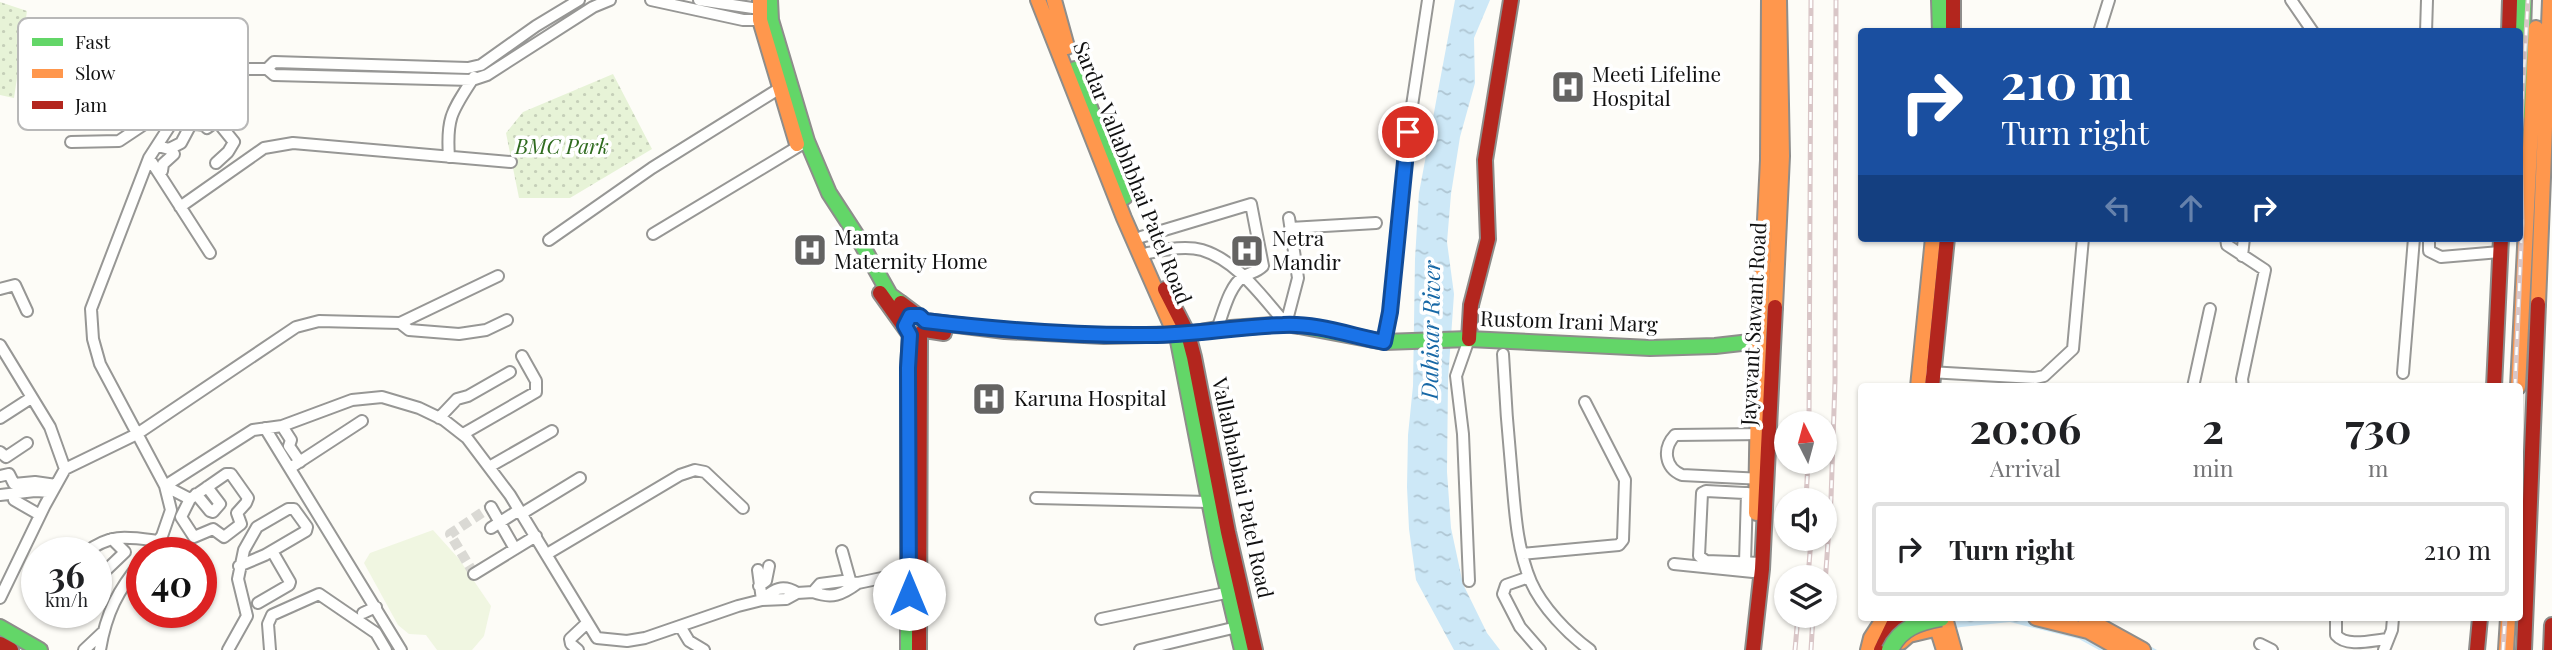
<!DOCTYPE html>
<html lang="en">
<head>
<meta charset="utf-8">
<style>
  body { margin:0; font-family:"Playfair Display",serif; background:#f6f6f6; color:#202124; height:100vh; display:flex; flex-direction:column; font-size:26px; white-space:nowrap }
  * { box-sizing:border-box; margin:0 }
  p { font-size:23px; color:#757577 }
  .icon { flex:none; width:38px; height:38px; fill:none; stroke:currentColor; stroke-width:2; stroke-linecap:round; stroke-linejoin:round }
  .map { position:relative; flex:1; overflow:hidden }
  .details { position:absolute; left:1858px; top:383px; width:665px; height:238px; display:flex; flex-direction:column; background:#fff; border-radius:7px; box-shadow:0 2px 5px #0004 }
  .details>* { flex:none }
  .hud { position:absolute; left:1858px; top:28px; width:665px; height:214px; border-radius:7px; box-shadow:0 2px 5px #0004; background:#1a4fa0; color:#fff; overflow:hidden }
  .needle { width:46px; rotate:354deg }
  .fabs { position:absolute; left:1774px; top:411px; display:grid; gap:14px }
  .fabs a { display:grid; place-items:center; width:63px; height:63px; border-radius:50%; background:#fff; box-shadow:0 2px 5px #0004; font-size:35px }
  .speed { position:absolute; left:21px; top:537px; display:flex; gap:14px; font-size:35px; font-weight:700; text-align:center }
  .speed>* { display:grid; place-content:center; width:91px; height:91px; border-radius:50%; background:#fff; box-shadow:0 2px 5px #0004; line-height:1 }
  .speed small { font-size:18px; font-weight:400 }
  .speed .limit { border:10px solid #d22; background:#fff; color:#111 }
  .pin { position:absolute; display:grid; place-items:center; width:60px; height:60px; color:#fff; margin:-30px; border:4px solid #fff; border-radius:50%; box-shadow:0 2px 7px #0007 }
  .me { position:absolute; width:77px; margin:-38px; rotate:0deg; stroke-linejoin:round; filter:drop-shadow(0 0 5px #0008) }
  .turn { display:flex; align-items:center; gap:24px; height:147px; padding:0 28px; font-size:32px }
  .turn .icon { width:91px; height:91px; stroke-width:2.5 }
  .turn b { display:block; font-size:49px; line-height:60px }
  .lanes { display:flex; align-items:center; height:66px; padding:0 28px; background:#0003; justify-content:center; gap:35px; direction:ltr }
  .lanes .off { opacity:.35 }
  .eta { display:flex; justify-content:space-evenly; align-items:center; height:119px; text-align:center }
  .eta b { font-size:42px; font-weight:700; line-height:49px }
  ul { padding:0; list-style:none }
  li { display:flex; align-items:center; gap:21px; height:94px; margin:0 14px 10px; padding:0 14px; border:4px solid #e0e0e0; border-radius:7px }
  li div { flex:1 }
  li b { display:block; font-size:26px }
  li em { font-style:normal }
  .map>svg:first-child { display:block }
  .green { fill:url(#green-dots) }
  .pitch { fill:#f0f6e1 }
  .water { fill:url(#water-ripples) }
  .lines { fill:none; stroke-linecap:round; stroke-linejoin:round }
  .street-tunnel { stroke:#dad9d4; stroke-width:10; stroke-dasharray:10 5; stroke-linecap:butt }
  .street-casing { stroke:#979795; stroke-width:14 }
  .fast-casing { stroke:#8e8d8b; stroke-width:18 }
  .slow-casing { stroke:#8e8d8b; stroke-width:18 }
  .jam-casing { stroke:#8e8d8b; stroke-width:18 }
  .street { stroke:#fffffe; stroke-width:10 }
  .fast { stroke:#63d668; stroke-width:14 }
  .slow { stroke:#ff974d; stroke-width:14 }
  .jam { stroke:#b3261e; stroke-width:14 }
  .rail-casing { stroke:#d9c6c7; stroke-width:5 }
  .rail { stroke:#fff; stroke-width:2.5; stroke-dasharray:8; stroke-linecap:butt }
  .fast-bridge-casing { stroke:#858482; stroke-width:19; stroke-linecap:butt }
  .fast-bridge { stroke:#63d668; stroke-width:16 }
  .route-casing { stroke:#114b97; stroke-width:18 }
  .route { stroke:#1a73e8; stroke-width:12 }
  .labels { text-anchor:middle; stroke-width:7; stroke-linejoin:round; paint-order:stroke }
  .poi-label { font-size:21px; fill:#111; stroke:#fff; text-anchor:start }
  .park-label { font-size:21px; font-style:italic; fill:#2f6b1f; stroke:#fff }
  .street-label { font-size:21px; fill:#111; stroke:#fff }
  .water-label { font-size:23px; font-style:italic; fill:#1768a6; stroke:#fff }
  .key { fill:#fff; stroke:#b8b8b8; stroke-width:2 }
  .key-label { font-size:19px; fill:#111 }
</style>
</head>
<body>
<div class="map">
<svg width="2552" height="650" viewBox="0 0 2552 650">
  <defs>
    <pattern id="green-dots" width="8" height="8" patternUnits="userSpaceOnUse" patternTransform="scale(1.75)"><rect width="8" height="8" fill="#e7f3d7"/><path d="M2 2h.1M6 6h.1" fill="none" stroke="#c5cfb8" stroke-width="1.8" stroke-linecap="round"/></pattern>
    <pattern id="water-ripples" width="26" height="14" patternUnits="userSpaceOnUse" patternTransform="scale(1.75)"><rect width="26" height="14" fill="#cde8f7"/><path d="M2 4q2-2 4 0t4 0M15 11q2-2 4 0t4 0" fill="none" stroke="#afc6d3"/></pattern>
  </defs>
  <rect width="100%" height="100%" fill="#fdfcf7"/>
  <path class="green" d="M0,2L27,11L14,98L0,95Z
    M613,74L652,149L570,198H519L506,133L523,112Z"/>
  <path class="pitch" d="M433,530L459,559L491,606L484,636L472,650H437L426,635L409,634L398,625L364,563L370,553Z"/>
  <path class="water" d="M1455,0H1490L1474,38L1475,83L1460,137L1451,194L1447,242L1454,294L1448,380L1447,472L1451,528L1463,584L1487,633L1500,650H1454L1416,580L1409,529L1407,487L1408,435L1413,386L1415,259L1419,193Z
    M1878,618H2100L2157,650H2099L2079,639L2010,622L1961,627L1911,637L1906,650H1863Z"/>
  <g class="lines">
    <path class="street-tunnel" d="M474,574L450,534L489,508"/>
    <defs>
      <path id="street" d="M651,0L743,20H765
        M699,0L766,10
        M2291,0L2313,32
        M2099,32L2109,0
        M2426,32L2427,0
        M267,69L274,75L472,80L487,75L593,7L610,0
        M188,123L204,125L207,128L217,121L234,142L228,152L216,163
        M71,142L119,141L158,115L180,110
        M158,146L169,149L181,143L189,128L186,120
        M449,157C446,116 453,110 474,77
        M149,158L210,253
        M162,171L163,164L174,154L169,149
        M180,207L264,148L293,143L511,162
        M1290,228L1376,223
        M653,234L804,143
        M1141,237L1251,204L1263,266C1256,273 1250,272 1243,277C1229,286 1223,314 1217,329
        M2226,238L2227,245L2265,270L2242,379L2243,387
        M2429,238V251L2441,257L2500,252
        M549,240L652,168L785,85
        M1148,253C1164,250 1185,245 1202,250C1238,261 1262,297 1286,324
        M2242,256L2244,238
        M0,289L15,285L27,311
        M400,323L409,330L459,334L486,330L507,320
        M1286,324L1298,278L1289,218
        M1384,342L1390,311L1408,132L1428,0
        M0,345L50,427L65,469
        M1503,354C1505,395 1508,436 1512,477C1515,512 1517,549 1531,582C1542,607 1568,634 1590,650
        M1929,372L2035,378L2044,376L2073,349L2083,238
        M2403,373L2414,238
        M2193,387L2210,309
        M0,418L31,398
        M439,418L457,399L468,396L510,372
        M282,426L291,440L289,446L300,462
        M265,428L401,650
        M463,434L536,392V381L522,356
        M0,452L6,457L27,443
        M489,467L552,431
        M290,468L362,421
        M65,469L137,434L296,327L319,321L400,323L498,276
        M0,476L9,474L14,484L35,482L56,485
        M1763,479L1682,475C1665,468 1662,449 1675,435L1764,434
        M165,486L253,430L282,426L352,400L382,397L419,408L444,420L467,438L510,495L597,638L627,641L645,638L738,606L762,600L786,599L797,593L813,592L820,584L843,581L858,583L915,571
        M165,486L190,499L226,474H231L248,498L246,503L237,513L241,524L224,537L213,529L194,537L181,517L190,499
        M196,494L210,511L213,512L220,504L207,487
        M0,495L35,491L52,492
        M1036,498L1209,502
        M14,500L40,515
        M491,507L515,549
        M521,514L580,478
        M491,528L519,510
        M842,551L852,587
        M85,553C110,533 128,537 158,541
        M148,553L162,536L171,510L165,486L100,364L93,339L91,309L149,158L180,110L209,80L235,69H267L274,62L468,68L481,65L536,26L579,0
        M547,554L680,475L695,470L705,472L743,508
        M1522,554L1619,545L1623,540L1625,480L1585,402
        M1745,563L1747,493
        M1762,563L1706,561L1699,556L1702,493L1706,491L1764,494
        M1674,564L1753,572
        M758,570L762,600
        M474,574L536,536
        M1529,577L1506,585L1503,594L1520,627L1540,650
        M1469,581L1463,434L1456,376L1469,339
        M96,586L101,575L125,552L112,539
        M759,586L766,581L769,566
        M813,592C832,599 842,595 858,583
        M0,598L45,505L65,469
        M762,600C773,589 783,584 797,593
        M258,603L289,585L290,582L272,551
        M65,612L70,618L78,612
        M363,613L376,607
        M2336,618V635C2347,648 2373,640 2388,639
        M1101,619L1235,591
        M680,626L689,641L704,650
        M2260,644L2272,650
        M84,650L102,633
        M100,650C106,613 118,590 142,561
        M228,650L247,616L238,579L244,550L257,527L288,509H294L307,527L306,531L265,555L239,566
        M270,650L268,624L272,615L319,594L376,633L386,650
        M578,650L571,644L570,639L587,623
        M1140,650L1237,627
        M2384,650L2392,630L2393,618"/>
      <path id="fast" d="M770,0L771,20L807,141L829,193L857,236L890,295L901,303
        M1939,0L1940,32
        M2524,0L2521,97L2531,116
        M1075,69L1125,197
        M1171,325L1178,341L1220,557L1242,650
        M1299,326L1384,342L1469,339L1650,348L1715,346L1759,341
        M0,627L40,650
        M908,650V368L910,335"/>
      <path id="slow" d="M760,0V20L797,144
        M1038,0L1124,218L1171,325
        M1054,0L1067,47
        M2538,304L2550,0
        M1775,307L1782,156L1779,0
        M1918,387L1933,238
        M2518,387L2536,28
        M1756,513L1759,341L1768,160L1769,0
        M1934,618L1944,650
        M1945,618L1954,650
        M2036,618L2088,631L2122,650
        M2085,618L2143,650
        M1901,642L1909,635L1947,626
        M1868,650L1871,638L1884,618
        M2506,650L2508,618"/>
      <path id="jam" d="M1953,0V32
        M2509,32L2510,0
        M1165,289L1188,334L1194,357L1228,532L1255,650
        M880,293L910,335L917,336L925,330L944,333
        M901,303L925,321L1005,331L1104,336L1188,334L1217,329L1286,324L1299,326
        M1469,339L1471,305L1488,239L1485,160L1511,0
        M1932,387L1947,238
        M2494,387L2501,238
        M0,644L11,650
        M919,650L920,335
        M1753,650L1762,569L1775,307
        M1881,650L1894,623L1902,618
        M2477,650L2480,618
        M2524,650L2538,304
        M2551,650L2552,625"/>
    </defs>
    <use href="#street" class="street-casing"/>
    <use href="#fast" class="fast-casing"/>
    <use href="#slow" class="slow-casing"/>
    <use href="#jam" class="jam-casing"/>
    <use href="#street" class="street"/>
    <use href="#fast" class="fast"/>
    <use href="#slow" class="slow"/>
    <use href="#jam" class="jam"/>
    <defs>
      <path id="rail" d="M2515,387L2522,223L2520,138L2528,0
        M1809,424L1811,0
        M1806,500L1808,462
        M1808,578L1811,539
        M1825,584L1831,499L1835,381L1836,0
        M1795,650L1798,616
        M1811,650L1813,616
        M2503,650L2505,618"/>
    </defs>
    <use href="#rail" class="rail-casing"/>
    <use href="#rail" class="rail"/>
    <defs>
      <path id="fast-bridge" d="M1890,650C1900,628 1919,622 1941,618"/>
    </defs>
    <use href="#fast-bridge" class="fast-bridge-casing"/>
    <use href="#fast-bridge" class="fast-bridge"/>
  </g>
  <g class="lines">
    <defs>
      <path id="route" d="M909,594L908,368L910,335L905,326L910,316H920L925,321C1000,330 1074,336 1150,335C1195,335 1238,326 1283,325C1316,323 1352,336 1384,342L1390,312L1408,132"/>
    </defs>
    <use href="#route" class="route-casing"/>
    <use href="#route" class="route"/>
  </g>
  <defs>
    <symbol id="hospital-square" viewBox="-11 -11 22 22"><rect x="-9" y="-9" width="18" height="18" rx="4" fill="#646362" stroke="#fff"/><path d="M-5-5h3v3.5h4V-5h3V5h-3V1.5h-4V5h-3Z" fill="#fff"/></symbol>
  </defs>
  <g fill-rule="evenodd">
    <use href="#hospital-square" x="1549" y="68" width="38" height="38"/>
    <use href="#hospital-square" x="791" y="231" width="38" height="38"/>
    <use href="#hospital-square" x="1228" y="232" width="38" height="38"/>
    <use href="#hospital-square" x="970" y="380" width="38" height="38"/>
  </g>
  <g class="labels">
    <g class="poi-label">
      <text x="1592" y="82">Meeti Lifeline<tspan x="1592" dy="24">Hospital</tspan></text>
      <text x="834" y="245">Mamta<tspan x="834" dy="24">Maternity Home</tspan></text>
      <text x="1272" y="246">Netra<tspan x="1272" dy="24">Mandir</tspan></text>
      <text x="1014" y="406">Karuna Hospital</text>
    </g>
    <g class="park-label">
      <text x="562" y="154">BMC Park</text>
    </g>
    <g class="street-label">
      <text transform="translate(1132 173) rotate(68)" y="7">Sardar Vallabhbhai Patel Road</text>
      <text transform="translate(1569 322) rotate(2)" y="7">Rustom Irani Marg</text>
      <text transform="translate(1754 324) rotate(-87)" y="7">Jayavant Sawant Road</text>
      <text transform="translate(1242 488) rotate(78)" y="7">Vallabhabhai Patel Road</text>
    </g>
    <g class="water-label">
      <text transform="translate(1431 330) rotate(-89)" y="8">Dahisar River</text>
    </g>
  </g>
  <rect x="18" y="18" width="230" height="112" rx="10" class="key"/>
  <rect x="32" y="38" width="31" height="8" fill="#63d668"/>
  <rect x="32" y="69" width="31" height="9" fill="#ff974d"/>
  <rect x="32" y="101" width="31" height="8" fill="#b3261e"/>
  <g class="key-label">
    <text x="75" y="49">Fast</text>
    <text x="75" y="80">Slow</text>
    <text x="75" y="112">Jam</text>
  </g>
</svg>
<div class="fabs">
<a><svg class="needle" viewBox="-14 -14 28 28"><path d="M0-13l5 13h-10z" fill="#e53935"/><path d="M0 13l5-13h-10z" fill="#757577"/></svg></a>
<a><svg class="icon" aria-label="sound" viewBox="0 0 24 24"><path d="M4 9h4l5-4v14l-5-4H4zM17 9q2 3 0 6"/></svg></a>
<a><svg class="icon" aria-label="layers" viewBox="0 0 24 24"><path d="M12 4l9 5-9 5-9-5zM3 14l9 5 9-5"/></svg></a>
</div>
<div class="speed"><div>36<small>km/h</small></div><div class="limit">40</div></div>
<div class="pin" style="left:1408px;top:132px;background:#d93025"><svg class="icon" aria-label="arrive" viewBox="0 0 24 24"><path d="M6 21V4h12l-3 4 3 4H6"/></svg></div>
<svg class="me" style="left:909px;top:594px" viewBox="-20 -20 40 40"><circle r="19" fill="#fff"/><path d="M0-13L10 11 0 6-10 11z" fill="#1a73e8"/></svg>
<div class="hud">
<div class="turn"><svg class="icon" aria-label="right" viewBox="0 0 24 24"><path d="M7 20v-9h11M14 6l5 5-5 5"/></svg><div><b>210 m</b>Turn right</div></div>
<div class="lanes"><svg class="icon off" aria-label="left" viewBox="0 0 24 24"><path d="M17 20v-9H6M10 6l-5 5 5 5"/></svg><svg class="icon off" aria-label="ahead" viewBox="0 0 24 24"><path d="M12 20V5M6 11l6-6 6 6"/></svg><svg class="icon" aria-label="right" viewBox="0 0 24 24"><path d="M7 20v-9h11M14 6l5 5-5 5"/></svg></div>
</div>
<section class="details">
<div class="eta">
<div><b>20:06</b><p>Arrival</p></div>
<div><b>2</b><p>min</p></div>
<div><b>730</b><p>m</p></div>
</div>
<ul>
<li><svg class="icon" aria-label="right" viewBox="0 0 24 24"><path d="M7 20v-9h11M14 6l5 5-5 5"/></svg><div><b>Turn right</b></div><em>210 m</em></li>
</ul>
</section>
</div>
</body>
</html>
